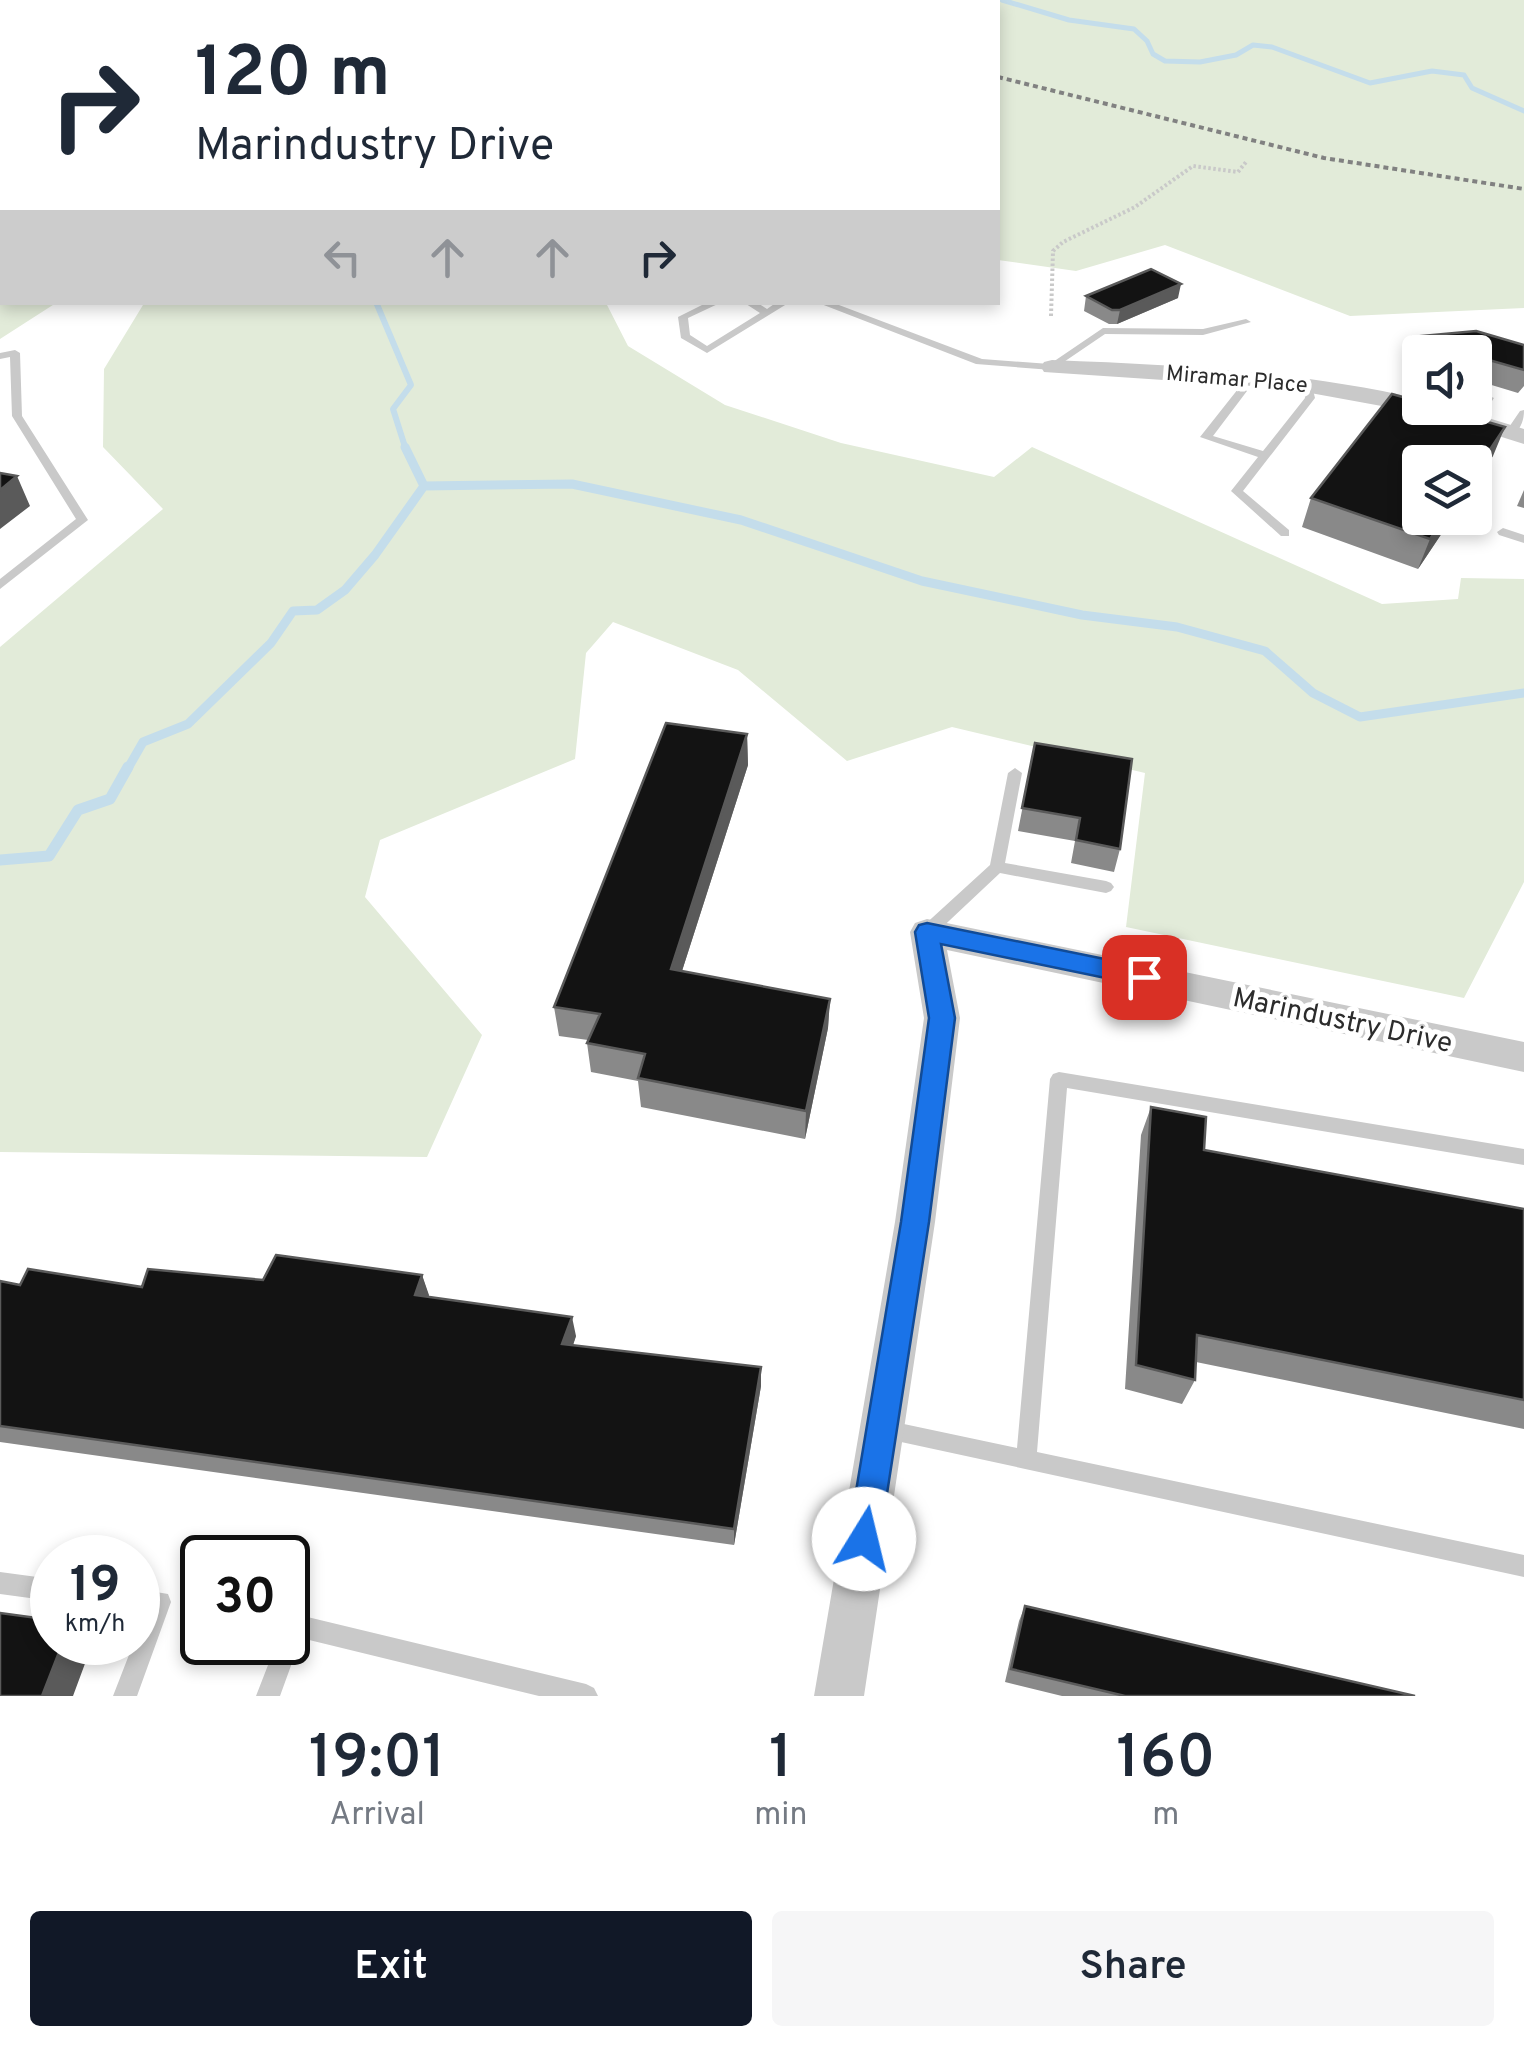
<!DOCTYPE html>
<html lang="en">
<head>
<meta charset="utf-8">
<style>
  body { margin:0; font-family:Overpass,sans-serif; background:#f6f6f7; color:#1f2937; height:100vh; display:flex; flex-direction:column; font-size:38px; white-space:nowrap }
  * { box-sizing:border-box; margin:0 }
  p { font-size:32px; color:#747a83 }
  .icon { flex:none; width:55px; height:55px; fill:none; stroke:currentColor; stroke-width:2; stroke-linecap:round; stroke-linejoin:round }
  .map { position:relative; height:1696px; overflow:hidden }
  .drawer { display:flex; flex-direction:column; background:#fff; flex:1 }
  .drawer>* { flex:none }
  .hud { position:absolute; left:0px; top:0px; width:1000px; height:305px; box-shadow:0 5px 15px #0003; background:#fff; color:#1f2937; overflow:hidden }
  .fabs { position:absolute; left:1402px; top:335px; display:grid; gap:20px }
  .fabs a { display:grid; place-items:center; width:90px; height:90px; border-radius:10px; background:#fff; box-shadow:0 5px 15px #0003; font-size:50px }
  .speed { position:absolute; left:30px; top:1535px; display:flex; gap:20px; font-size:50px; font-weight:700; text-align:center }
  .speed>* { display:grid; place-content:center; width:130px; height:130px; border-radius:50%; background:#fff; box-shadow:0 5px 15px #0003; line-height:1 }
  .speed small { font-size:25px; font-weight:400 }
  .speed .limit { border:5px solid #111; border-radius:15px; background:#fff; color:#111 }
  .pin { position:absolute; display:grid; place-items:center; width:85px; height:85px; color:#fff; margin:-42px; border-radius:20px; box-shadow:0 5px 15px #0006 }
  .me { position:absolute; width:110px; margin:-55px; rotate:9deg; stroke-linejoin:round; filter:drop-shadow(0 0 8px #0008) }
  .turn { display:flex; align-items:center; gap:35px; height:210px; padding:0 30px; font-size:45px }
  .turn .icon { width:130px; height:130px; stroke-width:2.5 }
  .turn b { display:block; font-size:70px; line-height:85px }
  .lanes { display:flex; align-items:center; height:95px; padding:0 30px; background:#0003; justify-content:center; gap:50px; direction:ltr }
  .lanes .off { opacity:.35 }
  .eta { display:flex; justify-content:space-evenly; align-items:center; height:170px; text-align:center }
  .eta b { font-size:60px; font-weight:600; line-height:70px }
  .button { display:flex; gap:20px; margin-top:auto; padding:20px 30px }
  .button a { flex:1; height:115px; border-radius:10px; background:#111827; color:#fff; font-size:40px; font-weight:600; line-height:115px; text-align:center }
  .button a+a { background:#f6f6f7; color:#1f2937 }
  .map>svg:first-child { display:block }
  .green { fill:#e2ebd9 }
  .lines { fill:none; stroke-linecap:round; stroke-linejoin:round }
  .stream-far3 { stroke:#c4ddeb; stroke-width:5 }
  .stream-far2 { stroke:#c4ddeb; stroke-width:6 }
  .stream-far1 { stroke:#c4ddeb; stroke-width:9 }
  .stream { stroke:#c4ddeb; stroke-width:11 }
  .path { stroke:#c9c9c9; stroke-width:4; stroke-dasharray:2.5 2.5; stroke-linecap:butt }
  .service { fill:#c9c9c9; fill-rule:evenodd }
  .minor { fill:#c9c9c9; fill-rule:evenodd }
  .rail { stroke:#818181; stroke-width:4; stroke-dasharray:5 4; stroke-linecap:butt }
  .wall { fill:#898989 }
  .shaded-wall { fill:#5a5a5a }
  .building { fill:#131313; stroke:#5a5a5a; stroke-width:2.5 }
  .route { fill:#1a73e8; stroke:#114b97; stroke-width:2.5 }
  .labels { text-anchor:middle; stroke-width:10; stroke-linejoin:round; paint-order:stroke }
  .far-street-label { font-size:22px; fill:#2c2c2c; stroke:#fff }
  .street-label { font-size:28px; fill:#2c2c2c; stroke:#fff }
</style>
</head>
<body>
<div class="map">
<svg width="1524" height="1696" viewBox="0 0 1524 1696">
  <rect width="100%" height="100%" fill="#fff"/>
  <path class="green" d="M0,0H330L2,2V302L56,303L0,339Z
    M462,0H1524V308L1350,316L1165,245L1076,271L998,260V2H458Z
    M99,303H606L628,346L725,405L841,443L994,477L1032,447L1382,604L1458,599L1461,578L1524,579V882L1464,998L1126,927L1145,773L952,727L847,761L738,670L613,622L586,653L575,759L380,840L365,897L482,1035L427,1157L0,1152V647L163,509L103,447L104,369L143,305Z"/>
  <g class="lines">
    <path class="stream-far3" d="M1002,0L1069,20L1134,29L1147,41L1153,54L1165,61L1200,62L1236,55L1253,45L1272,47L1370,83L1432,71L1464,75L1472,88L1524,111"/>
    <path class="stream-far2" d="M376,302L411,385L393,409L406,450"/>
    <path class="stream-far1" d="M424,486L572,484L741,520L922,581L1082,615L1177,627L1265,651L1313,693L1360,717L1524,693
      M127,770L143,742L188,724L271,643L293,611L317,610L345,590L375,555L424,486L405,447"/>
    <path class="stream" d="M0,860L49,856L78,810L110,799L128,767"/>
    <path class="path" d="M1051,316L1053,251L1063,242L1135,207L1193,166L1238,172L1246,162"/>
    <path class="service" d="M708,302H722L688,318L690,335L707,346L760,313L743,302H756L767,309L777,302H790L707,353L681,338L678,317Z
      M816,302H831L982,359L1050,364L1103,328L1203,329L1246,319L1251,322L1203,335L1105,334L1052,370L976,364Z
      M15,350L20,353L22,416L88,520L0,589V579L76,519L12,416L10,357L0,359V353Z
      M1303,382H1311L1315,398L1243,491L1289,530V536H1281L1231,491L1258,457L1200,437L1238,389L1242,388L1247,391L1213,436L1263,451L1305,398Z
      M1475,390L1494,398L1478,422L1474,423L1469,420L1483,399L1475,397Z
      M1524,410C1524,421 1521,426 1515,435H1507L1505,433L1520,411Z
      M1503,528L1524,535V543L1499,535L1497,532Z
      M1015,768L1022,773L1005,863L1106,881L1111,883L1114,887L1111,891L1106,893L1000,873L933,936H921L919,932L921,928L990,865L1008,773Z
      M1059,1072L1524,1149V1165L1067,1088L1037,1452L1524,1555V1577L878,1437L875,1430L878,1423L885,1420L1017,1448L1050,1079L1053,1074Z
      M0,1572L52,1579V1601L0,1594Z
      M138,1589L168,1594L171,1602L137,1696H113L134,1642H138V1632L145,1612L138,1611Z
      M295,1614L586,1684L594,1688L598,1696H539L301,1638L280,1696H256L277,1642H288V1617Z"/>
    <path class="minor" d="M1052,360C1176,365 1298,371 1420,399V408H1431L1420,413L1283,388L1044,372L1041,367L1044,362Z
      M1462,410L1524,429V444L1454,422L1450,417Z
      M927,919L1524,1042V1072L947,950L960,1018L935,1222L864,1696H814L895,1222L924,1018L910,932L915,923Z"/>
    <path class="rail" d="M739,0L744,2
      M998,77L1324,158L1524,189"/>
  </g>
  <path class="wall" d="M1086,296L1178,298L1117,324H1109L1084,311Z
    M1411,337L1524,345V386L1518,393L1475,380V352H1420V364L1404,359Z
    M1493,456L1420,518H1452L1418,569L1302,527L1311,498Z
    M1524,490V508L1517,506Z
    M747,734L748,765L682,971L830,999L828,1028L805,1139L641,1107L638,1081L591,1072L587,1043L588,1040L559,1036L554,1007Z
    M1035,743L1120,849L1114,872L1071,863L1075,841L1018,831Z
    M1151,1107L1204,1150L1524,1209V1429L1196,1362L1195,1380L1182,1404L1125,1389L1141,1135Z
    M422,1275L429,1297L576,1336L573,1345L761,1367V1386L734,1545L0,1442V1281L20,1285L142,1287L263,1280Z
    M1025,1606L1415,1696H1062L1005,1682L1019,1621Z"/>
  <path class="shaded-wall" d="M1181,284L1178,298L1117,324L1120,310Z
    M1505,427L1493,456L1475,483V472Z
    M17,476L30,506L0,529V490Z
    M1445,518H1452L1418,569L1430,539Z
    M747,734L748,765L673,999L671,969Z
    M830,999L828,1028L805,1139L806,1111Z
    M422,1275L429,1295L423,1314L415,1295Z
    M572,1317L576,1336L567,1363L562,1344Z
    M761,1367V1386L734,1545V1529Z
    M63,1642H93L73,1696H42Z"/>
  <path class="building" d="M1151,269L1181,284L1120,310H1112L1086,296Z
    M1476,331L1524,345V370L1475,356V352H1463L1411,337Z
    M1392,394L1420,402V408H1439L1505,427L1475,472V462H1420V518H1445L1430,539L1311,498Z
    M0,473L17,476L0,490Z
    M666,723L747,734L671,969L830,999L806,1111L638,1078L645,1054L587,1043L600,1014L554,1007Z
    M1035,743L1132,759L1120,849L1076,840L1080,818L1022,808Z
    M1151,1107L1206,1117L1204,1150L1524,1209V1400L1197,1335L1195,1380L1136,1365Z
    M276,1255L422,1275L415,1295L572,1317L562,1344L761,1367L734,1529L0,1426V1281L20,1285L28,1269L142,1287L148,1269L263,1280Z
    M1025,1606L1415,1696H1125L1011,1669Z
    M0,1613L52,1620V1642H63L42,1696H0Z"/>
  <path class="route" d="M927,923L1144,967L1153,970L1157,977L1153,984L1144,986L941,944L955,1018L929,1222L880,1539L876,1551L864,1556L852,1551L848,1539L901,1222L929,1018L915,932L919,925Z"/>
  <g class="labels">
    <g class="far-street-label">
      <text transform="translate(1237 378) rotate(5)" y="8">Miramar Place</text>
    </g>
    <g class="street-label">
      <text transform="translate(1343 1019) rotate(12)" y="10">Marindustry Drive</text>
    </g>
  </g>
</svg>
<div class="fabs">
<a><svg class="icon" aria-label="sound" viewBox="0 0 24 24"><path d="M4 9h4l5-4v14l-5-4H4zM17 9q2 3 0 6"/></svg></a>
<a><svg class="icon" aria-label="layers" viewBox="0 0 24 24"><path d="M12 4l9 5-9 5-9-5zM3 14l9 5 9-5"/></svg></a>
</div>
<div class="speed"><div>19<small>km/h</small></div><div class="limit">30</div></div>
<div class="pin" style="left:1144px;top:977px;background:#d93025"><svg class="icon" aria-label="arrive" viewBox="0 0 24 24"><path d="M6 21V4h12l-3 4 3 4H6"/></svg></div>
<svg class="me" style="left:864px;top:1539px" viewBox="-20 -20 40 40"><circle r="19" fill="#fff"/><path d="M0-13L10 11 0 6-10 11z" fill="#1a73e8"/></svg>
<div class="hud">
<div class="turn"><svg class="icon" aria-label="right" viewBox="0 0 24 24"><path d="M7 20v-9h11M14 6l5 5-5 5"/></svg><div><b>120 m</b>Marindustry Drive</div></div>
<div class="lanes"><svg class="icon off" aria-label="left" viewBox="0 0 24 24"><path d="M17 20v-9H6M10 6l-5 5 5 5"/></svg><svg class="icon off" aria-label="ahead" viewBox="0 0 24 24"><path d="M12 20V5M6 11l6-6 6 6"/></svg><svg class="icon off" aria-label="ahead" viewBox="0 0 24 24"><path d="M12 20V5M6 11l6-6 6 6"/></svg><svg class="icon" aria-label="right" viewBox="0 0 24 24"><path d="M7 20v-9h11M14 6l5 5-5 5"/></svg></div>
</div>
</div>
<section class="drawer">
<div class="eta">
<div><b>19:01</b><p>Arrival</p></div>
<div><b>1</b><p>min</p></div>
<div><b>160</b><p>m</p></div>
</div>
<div class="button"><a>Exit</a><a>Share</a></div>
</section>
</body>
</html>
